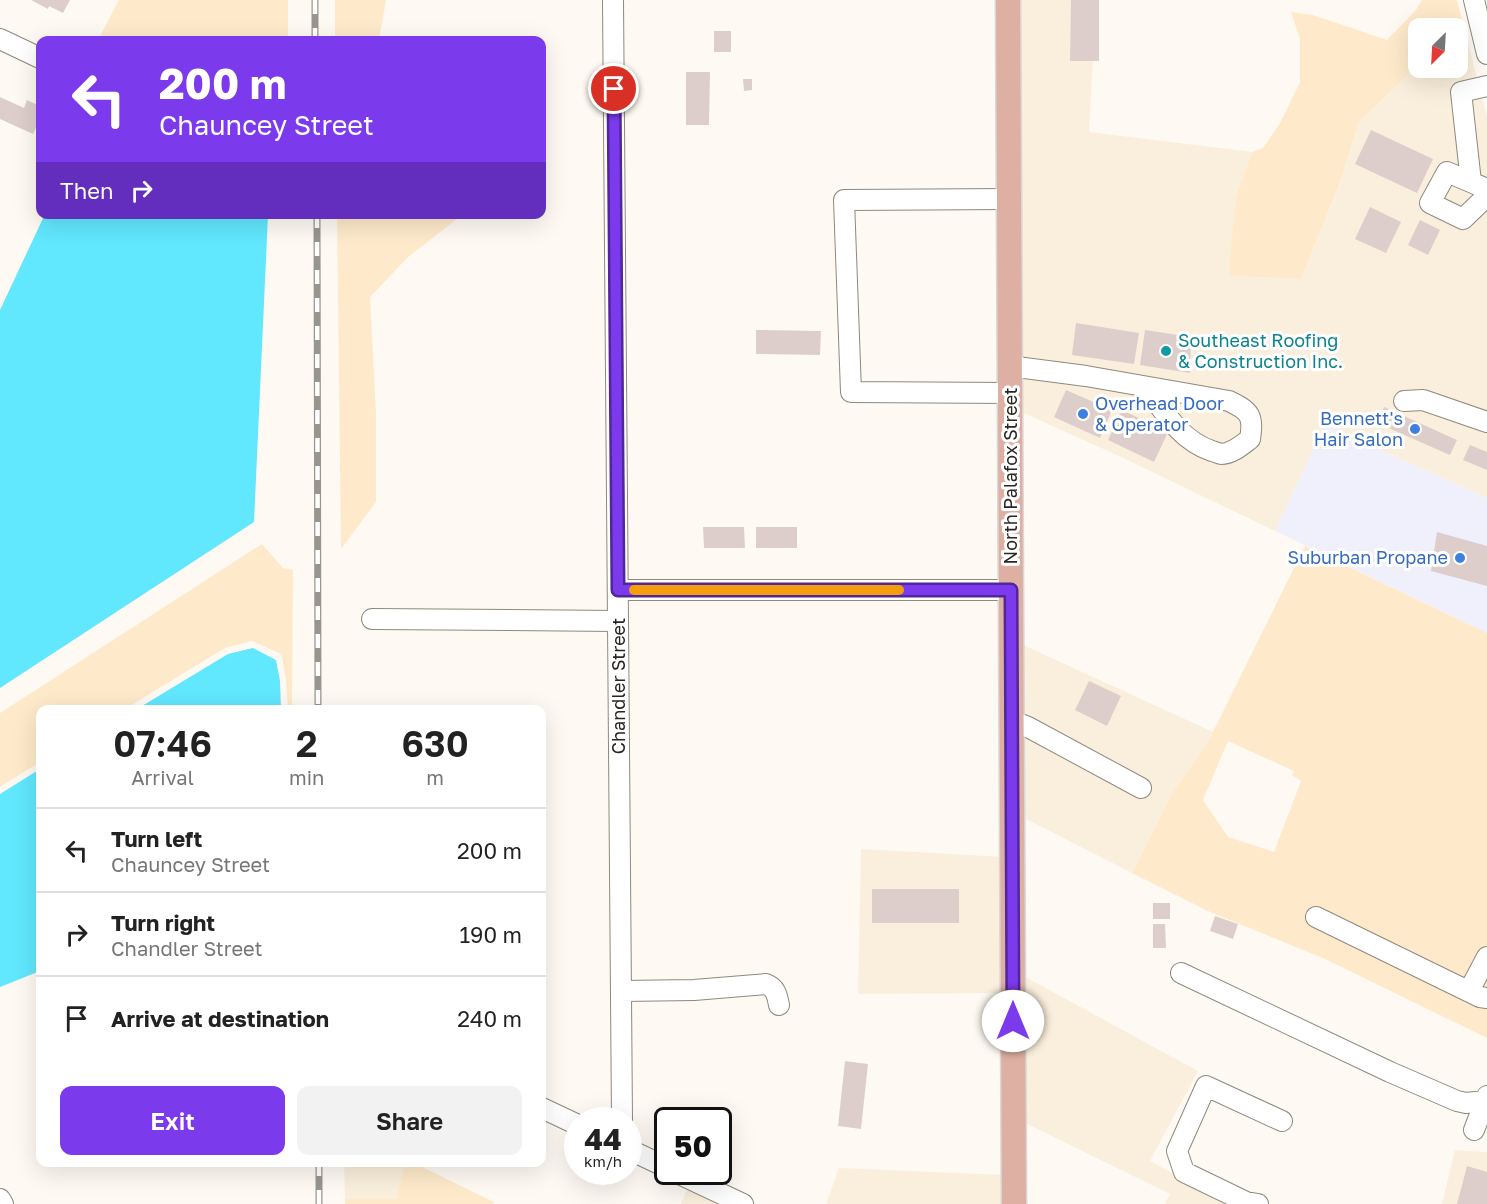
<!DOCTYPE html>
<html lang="en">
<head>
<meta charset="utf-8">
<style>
  body { margin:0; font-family:"Golos Text",sans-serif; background:#f2f2f2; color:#222; height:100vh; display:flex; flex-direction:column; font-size:22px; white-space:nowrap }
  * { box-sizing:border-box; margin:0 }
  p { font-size:20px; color:#767676 }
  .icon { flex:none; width:33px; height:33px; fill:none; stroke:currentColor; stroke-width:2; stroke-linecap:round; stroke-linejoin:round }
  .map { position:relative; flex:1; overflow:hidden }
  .panel { position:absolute; left:36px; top:705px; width:510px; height:462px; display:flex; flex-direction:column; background:#fff; border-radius:12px; box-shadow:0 6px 24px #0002 }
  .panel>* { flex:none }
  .hud { position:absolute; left:36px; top:36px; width:510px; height:183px; border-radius:12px; box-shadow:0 6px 24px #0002; background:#7c3aed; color:#fff; overflow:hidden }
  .needle { width:39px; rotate:204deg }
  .buttons { position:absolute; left:1408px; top:18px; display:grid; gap:12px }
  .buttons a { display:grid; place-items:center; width:60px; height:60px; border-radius:12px; background:#fff; box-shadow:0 6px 24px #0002; font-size:30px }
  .speed { position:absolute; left:564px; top:1107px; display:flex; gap:12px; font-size:30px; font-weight:700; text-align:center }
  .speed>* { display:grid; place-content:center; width:78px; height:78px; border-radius:50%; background:#fff; box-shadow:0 6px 24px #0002; line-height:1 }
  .speed small { font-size:15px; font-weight:400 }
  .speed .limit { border:3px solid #111; border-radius:9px; background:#fff; color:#111 }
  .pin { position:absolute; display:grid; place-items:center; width:51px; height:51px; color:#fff; margin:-26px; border:3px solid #fff; border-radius:50%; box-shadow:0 2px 6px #0007 }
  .me { position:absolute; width:66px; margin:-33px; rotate:0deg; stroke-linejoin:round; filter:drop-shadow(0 0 4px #0008) }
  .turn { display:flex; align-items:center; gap:21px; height:126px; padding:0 24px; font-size:27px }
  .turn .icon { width:78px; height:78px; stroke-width:2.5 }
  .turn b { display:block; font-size:42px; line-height:51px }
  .then { display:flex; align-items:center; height:57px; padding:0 24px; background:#0003; gap:12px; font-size:22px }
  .eta { display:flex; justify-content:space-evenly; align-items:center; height:102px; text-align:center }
  .eta b { font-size:36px; font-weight:600; line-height:42px }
  .button { display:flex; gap:12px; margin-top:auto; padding:12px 24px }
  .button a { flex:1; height:69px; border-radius:12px; background:#7c3aed; color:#fff; font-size:24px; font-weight:600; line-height:69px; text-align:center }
  .button a+a { background:#f2f2f2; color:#222 }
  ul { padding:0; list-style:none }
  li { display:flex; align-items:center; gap:18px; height:84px; padding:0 24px; border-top:2px solid #e0e0e0 }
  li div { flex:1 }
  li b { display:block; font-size:22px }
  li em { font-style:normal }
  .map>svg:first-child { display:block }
  .built { fill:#faefdc }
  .industrial { fill:#f0effc }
  .green { fill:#feeaca; fill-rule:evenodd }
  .water { fill:#61e7fe }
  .building { fill:#ddcecb }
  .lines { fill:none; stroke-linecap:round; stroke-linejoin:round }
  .minor-casing { stroke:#8f897e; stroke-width:22 }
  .major-casing { stroke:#d8d8d7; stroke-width:27 }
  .minor { stroke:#fff; stroke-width:20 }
  .major { stroke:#deafa3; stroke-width:24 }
  .rail-casing { stroke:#98958f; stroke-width:7 }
  .rail { stroke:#fff; stroke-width:4.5; stroke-dasharray:14; stroke-linecap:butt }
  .route-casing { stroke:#51269a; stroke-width:15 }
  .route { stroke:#7c3aed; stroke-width:10 }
  .slow { stroke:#f59e0b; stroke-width:10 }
  .culture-dot { fill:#0f9aa8; stroke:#fff; stroke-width:2 }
  .shop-dot { fill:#3f7fe0; stroke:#fff; stroke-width:2 }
  .labels { text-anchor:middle; stroke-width:6; stroke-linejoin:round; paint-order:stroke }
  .culture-label { font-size:18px; fill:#0d838f; stroke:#fff; text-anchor:start }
  .shop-label { font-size:18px; fill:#366cbe; stroke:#fff; text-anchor:end }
  .street-label { font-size:18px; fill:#292622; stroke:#fff }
</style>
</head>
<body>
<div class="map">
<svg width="1487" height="1204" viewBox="0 0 1487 1204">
  <rect width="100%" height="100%" fill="#fefaf3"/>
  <path class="built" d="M1015,0H1096L1089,132L1252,152L1236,197L1230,276L1301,279L1339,187L1359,122L1419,64V68H1458V32H1465L1487,117V498L1325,425L1275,531L1119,456L1017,410Z
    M1019,643L1213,732L1209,740L1171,795L1132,873L1020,816Z
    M861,849L1005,857L1006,993L858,994Z
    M1020,974L1198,1071L1150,1161L1229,1204H1165L1170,1194L1021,1121Z
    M1455,1150L1487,1152V1204H1442Z
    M344,1163H405L396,1199H345Z
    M839,1168L1005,1175L1004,1204H826Z
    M688,1187L724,1204H681Z"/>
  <path class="industrial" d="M1325,425L1487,498V633L1275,531Z"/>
  <path class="green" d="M119,0H288V40H98Z
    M335,0H386L379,40H335Z
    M1422,0H1457L1465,32H1458V28H1419V64L1359,122L1339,186L1301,279L1230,276L1229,271L1236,197L1252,152L1263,148L1280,123L1300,82V39L1291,12L1313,15L1387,40L1416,10Z
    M337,215H462L407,258L370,297L376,412V502L341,549Z
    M262,544L283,568L293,570L292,709H288L286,680L282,657L279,653L252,641L225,648L125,709L40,710V762L0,787V713Z
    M1305,546L1487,633V1038L1325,959L1210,912L1132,873L1171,795L1209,740ZM1228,741L1294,771L1292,775L1301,781L1274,852L1228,837L1203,800Z
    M414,1163L494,1202L492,1204H345V1199H396L405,1163Z"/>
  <path class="water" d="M45,214L268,215L254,522L0,688V310Z
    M253,648L276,660L280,681L281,709H137L228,654Z
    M40,769V971L0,987V794Z"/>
  <path class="building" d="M31,0H70L63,13L49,6L48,9Z
    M1071,0H1099V61H1070Z
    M714,31H731V52H714Z
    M686,72H710L709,125H686Z
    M743,79H752V90L744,91Z
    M0,97L24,108L27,100L40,106V119L33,134L0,119Z
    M1371,130L1433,159L1417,193L1355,164Z
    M1370,207L1401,222L1386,253L1355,239Z
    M1420,220L1440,230L1428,255L1408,245Z
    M1076,323L1139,333L1134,364L1072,355Z
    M756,330L821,331L820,355L756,354Z
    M1145,330L1191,337L1190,373L1140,365Z
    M1066,390L1112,410L1100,438L1054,417Z
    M1384,407L1457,440L1450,455L1377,423Z
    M1122,410L1168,432L1154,462L1108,440Z
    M1470,445L1487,452V470L1463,460Z
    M703,527H744L745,548H704Z
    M756,527H797V548H756Z
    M1437,532L1487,546V586L1431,571Z
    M1089,681L1121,696L1107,726L1075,710Z
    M872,889H959V923H872Z
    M1153,903H1170V919H1153Z
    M1215,916L1238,924L1233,939L1210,931Z
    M1153,924H1165L1166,948H1153Z
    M845,1061L868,1064L861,1129L838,1126Z
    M1467,1166L1487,1172V1204H1457Z"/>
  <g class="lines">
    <defs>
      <path id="minor" d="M613,0L622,1120
        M1474,0L1487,54
        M0,39L40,58
        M1471,182L1461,92L1487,86
        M1487,189L1447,172L1430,203L1463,219L1487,196
        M1009,199L844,200L851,392L1010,393
        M1010,366L1086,376L1229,401C1250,411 1254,416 1250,439C1242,445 1232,454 1221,454C1220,454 1213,451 1212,451C1181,441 1164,412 1146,387
        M1404,401L1423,400L1487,422
        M618,590H1011
        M372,619L618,621
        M1012,723H1018L1028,727L1141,788
        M1316,917L1480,997L1487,998
        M1181,973L1390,1072L1457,1101L1466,1103L1485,1101
        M621,991L694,990L766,984C776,988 777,995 779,1005
        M1469,991L1487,957
        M542,1108L578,1125
        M1474,1130L1487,1096
        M628,1149L668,1168
        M675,1172L743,1204
        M0,1199L3,1204
        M1258,1204L1246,1202L1184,1172L1177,1151L1206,1086L1282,1121"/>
      <path id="major" d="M1008,0L1014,1204"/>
    </defs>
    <use href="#minor" class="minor-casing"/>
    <use href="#major" class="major-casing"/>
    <use href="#minor" class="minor"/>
    <use href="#major" class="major"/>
    <defs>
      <path id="rail" d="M315,0V40
        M317,214L318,710
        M319,1162V1204"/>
    </defs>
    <use href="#rail" class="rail-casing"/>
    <use href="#rail" class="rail"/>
  </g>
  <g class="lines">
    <defs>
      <path id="route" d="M614,89L618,590H1011L1013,1021"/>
    </defs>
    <use href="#route" class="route-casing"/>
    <use href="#route" class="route"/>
    <path class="slow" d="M634,590H899"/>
  </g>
  <circle class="culture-dot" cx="1166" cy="351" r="6"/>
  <g class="shop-dot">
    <circle cx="1083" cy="414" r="6"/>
    <circle cx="1415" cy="429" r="6"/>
    <circle cx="1460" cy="558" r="6"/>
  </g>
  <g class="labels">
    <g class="culture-label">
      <text x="1178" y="347">Southeast Roofing<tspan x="1178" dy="21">&amp; Construction Inc.</tspan></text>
    </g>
    <g class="shop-label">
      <text x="1095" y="410" text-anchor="start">Overhead Door<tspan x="1095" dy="21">&amp; Operator</tspan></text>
      <text x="1403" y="425">Bennett's<tspan x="1403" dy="21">Hair Salon</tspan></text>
      <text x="1448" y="564">Suburban Propane</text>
    </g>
    <g class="street-label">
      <text transform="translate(1011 476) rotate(-90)" y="6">North Palafox Street</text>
      <text transform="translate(619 686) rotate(-90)" y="6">Chandler Street</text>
    </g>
  </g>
</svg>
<div class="buttons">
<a><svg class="needle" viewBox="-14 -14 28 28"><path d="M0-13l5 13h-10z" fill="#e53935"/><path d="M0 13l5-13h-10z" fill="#767676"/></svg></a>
</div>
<div class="speed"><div>44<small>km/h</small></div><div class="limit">50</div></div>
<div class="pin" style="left:614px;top:89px;background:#d93025"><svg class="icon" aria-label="arrive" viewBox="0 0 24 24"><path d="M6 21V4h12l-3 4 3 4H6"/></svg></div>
<svg class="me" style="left:1013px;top:1021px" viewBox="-20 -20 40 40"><circle r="19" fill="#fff"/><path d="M0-13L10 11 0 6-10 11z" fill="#7c3aed"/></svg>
<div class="hud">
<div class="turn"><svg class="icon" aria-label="left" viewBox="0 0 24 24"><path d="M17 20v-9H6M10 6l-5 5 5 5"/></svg><div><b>200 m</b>Chauncey Street</div></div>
<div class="then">Then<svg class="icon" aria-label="right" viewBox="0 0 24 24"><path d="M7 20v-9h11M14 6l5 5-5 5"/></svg></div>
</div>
<section class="panel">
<div class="eta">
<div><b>07:46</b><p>Arrival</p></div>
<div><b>2</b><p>min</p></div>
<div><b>630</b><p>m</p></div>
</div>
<ul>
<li><svg class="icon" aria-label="left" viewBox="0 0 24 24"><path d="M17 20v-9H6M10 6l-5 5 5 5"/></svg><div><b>Turn left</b><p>Chauncey Street</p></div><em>200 m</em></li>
<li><svg class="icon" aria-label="right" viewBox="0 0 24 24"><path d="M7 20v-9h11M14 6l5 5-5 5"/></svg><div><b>Turn right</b><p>Chandler Street</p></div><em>190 m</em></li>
<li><svg class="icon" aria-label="arrive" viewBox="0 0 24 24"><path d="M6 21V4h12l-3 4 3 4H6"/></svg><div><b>Arrive at destination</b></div><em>240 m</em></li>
</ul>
<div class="button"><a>Exit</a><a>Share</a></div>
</section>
</div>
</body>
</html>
